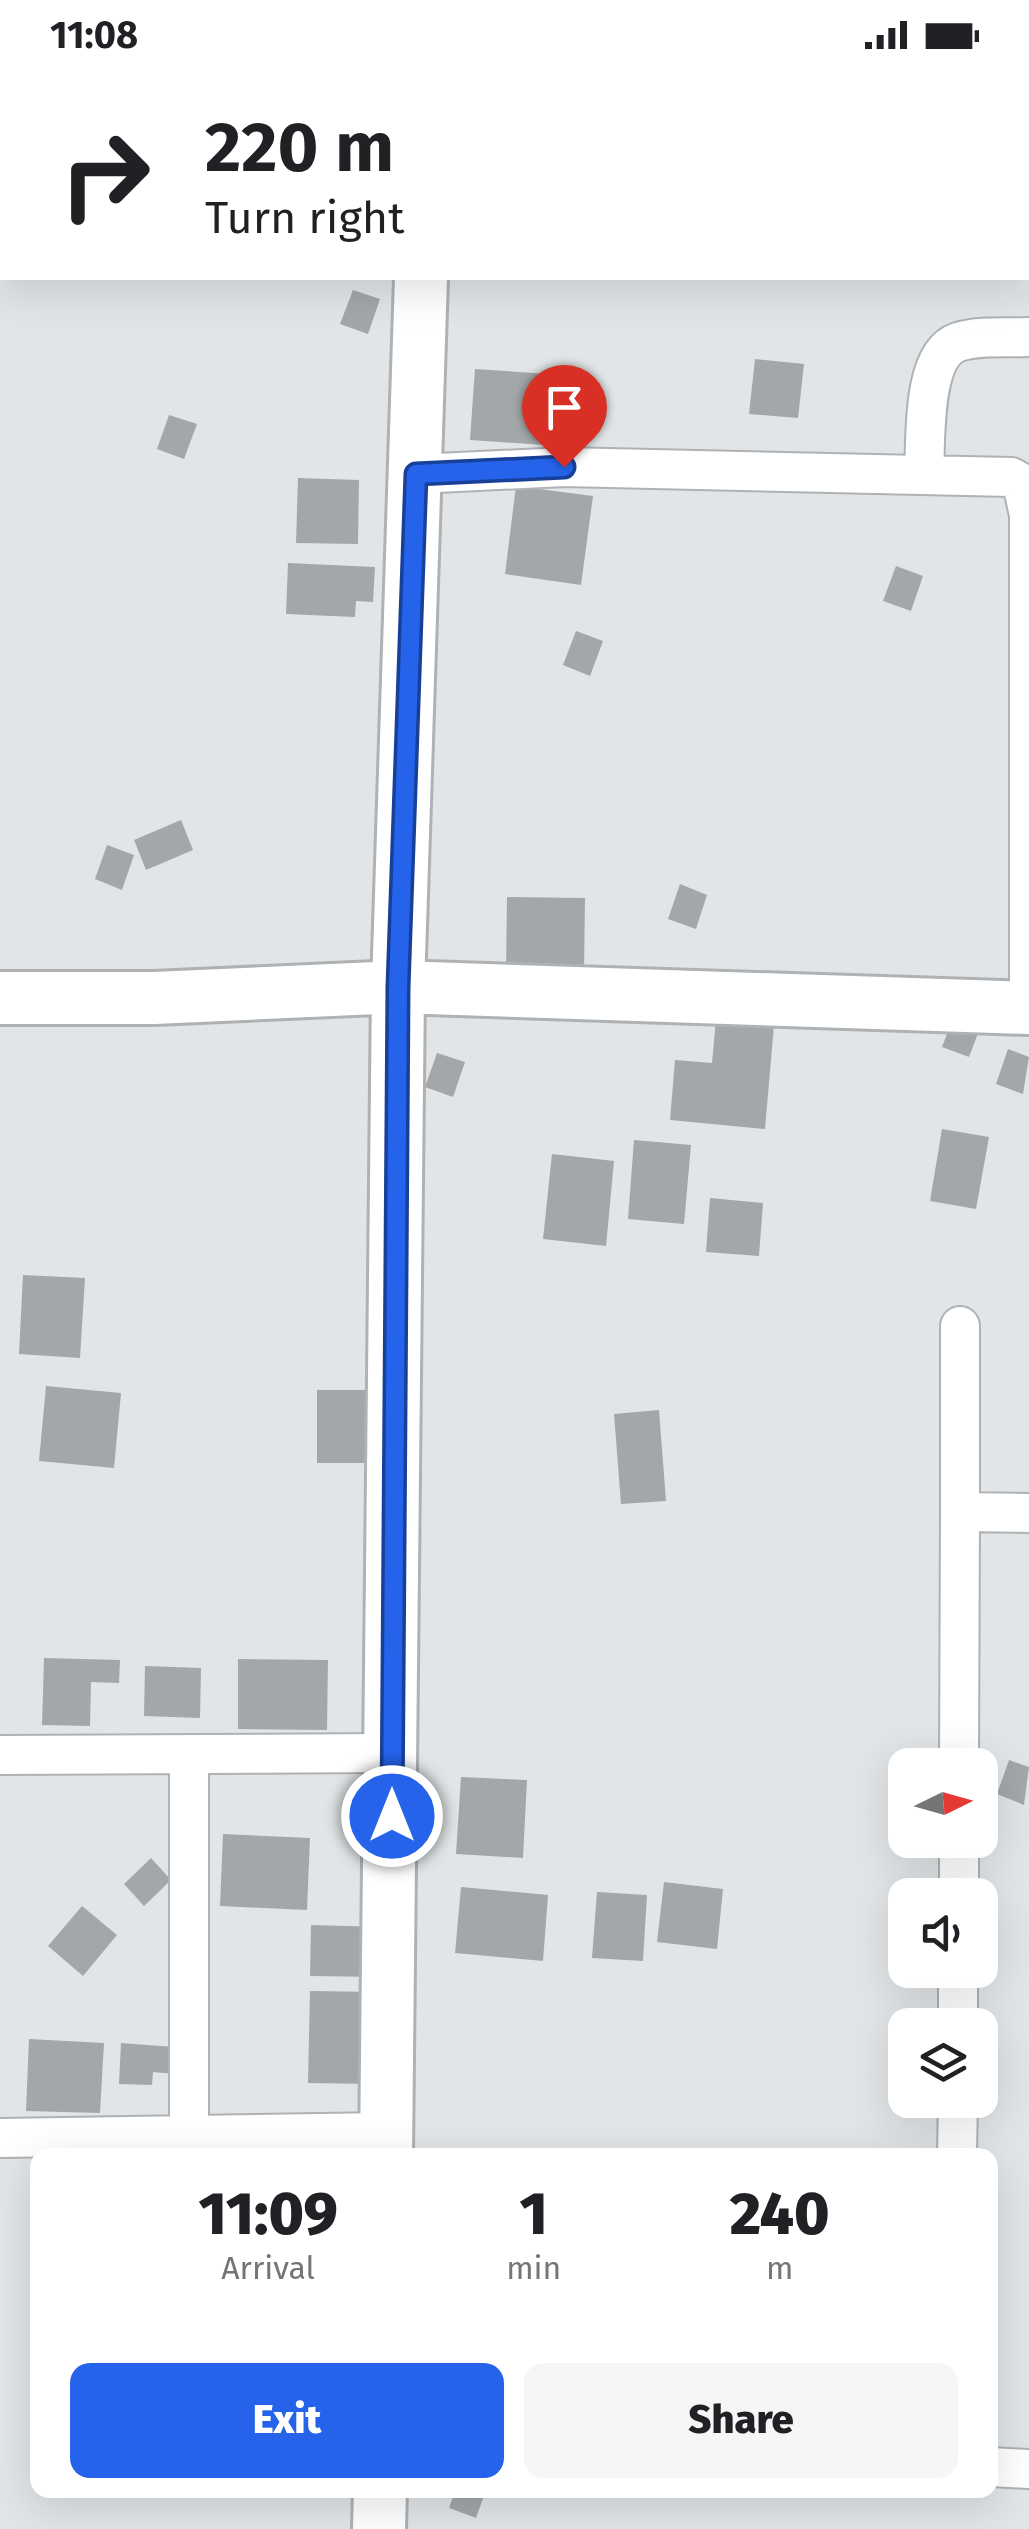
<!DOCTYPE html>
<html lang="en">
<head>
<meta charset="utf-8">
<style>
  body { margin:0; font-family:"Fira Sans",sans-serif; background:#f6f6f6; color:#202124; height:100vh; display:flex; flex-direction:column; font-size:38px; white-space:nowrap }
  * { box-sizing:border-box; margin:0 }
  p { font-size:32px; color:#757577 }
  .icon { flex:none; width:55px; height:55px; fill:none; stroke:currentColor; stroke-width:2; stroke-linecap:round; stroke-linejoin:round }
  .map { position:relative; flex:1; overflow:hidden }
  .sheet { position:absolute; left:30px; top:2078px; width:968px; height:350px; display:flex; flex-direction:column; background:#fff; border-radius:20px; box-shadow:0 10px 40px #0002 }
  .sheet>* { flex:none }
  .guide { position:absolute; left:0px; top:0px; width:1030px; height:210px; box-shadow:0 10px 40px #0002; background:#fff; color:#202124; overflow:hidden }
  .needle { width:65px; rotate:85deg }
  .controls { position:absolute; left:888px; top:1678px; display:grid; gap:20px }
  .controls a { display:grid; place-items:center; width:110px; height:110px; border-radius:20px; background:#fff; box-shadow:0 10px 40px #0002; font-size:50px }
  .pin { position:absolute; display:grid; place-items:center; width:85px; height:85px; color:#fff; margin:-102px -42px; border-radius:50% 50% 50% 0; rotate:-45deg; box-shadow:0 0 10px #0007 }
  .pin .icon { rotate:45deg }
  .me { position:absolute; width:110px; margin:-55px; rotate:0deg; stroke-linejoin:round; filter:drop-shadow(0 0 8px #0008) }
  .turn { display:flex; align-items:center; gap:35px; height:210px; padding:0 40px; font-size:45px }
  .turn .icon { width:130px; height:130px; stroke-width:2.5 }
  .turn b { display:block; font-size:70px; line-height:85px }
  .eta { display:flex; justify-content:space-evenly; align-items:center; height:170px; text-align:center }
  .eta b { font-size:60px; font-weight:800; line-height:70px }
  .primary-button { display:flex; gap:20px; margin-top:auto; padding:20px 40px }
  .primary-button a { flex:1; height:115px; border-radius:20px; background:#2563eb; color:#fff; font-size:40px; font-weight:800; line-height:115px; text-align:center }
  .primary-button a+a { background:#f6f6f6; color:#202124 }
  .status { display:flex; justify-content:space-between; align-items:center; height:70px; padding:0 50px; background:#fff; direction:ltr }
  .status svg { height:28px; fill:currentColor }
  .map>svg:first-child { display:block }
  .building { fill:#a3a7a9 }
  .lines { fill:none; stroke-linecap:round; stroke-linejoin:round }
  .street-casing { stroke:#aeb2b4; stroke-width:42 }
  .secondary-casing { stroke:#aeb2b4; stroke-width:58 }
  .street { stroke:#fff; stroke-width:38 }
  .secondary { stroke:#fff; stroke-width:52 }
  .route-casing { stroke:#184099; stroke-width:25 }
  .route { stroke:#2563eb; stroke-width:18 }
</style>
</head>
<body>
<div class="status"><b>11:08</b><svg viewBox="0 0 49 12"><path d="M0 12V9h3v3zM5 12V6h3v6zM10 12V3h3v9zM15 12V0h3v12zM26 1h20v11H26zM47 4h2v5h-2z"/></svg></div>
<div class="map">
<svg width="1029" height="2459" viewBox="0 0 1029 2459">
  <rect width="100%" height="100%" fill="#e1e5e7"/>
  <path class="building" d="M353,220L380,229L368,264L340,254Z
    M755,289L804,294L798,348L749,344Z
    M475,299L564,305L559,376L470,370Z
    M169,345L197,354L184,389L157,379Z
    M298,408L359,410L358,474L296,473Z
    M516,416L593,426L581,515L505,504Z
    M288,493L375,497L373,532L356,531L355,547L286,544Z
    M896,496L923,506L911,541L883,531Z
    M576,561L603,571L590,606L563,595Z
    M181,750L193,780L146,800L134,770Z
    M107,775L134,785L122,820L95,809Z
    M680,814L707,825L696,859L668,849Z
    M507,827L585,828L584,902L506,901Z
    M955,943L982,953L969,987L942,977Z
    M716,949L774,955L765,1059L670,1050L675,990L712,993Z
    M1008,979L1029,987L1023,1024L996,1014Z
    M437,983L465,992L453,1027L425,1017Z
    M942,1059L989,1067L976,1139L930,1131Z
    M634,1070L691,1075L684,1154L628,1149Z
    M552,1084L614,1091L606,1176L543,1169Z
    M710,1128L763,1133L759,1186L706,1182Z
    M23,1205L85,1208L80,1288L19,1284Z
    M46,1316L121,1323L114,1398L39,1391Z
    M317,1320H386V1393H317Z
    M659,1340L666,1431L621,1434L614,1344Z
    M44,1588L120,1590L119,1613L91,1612L90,1656L42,1655Z
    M238,1589L328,1590L327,1660L238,1659Z
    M145,1596L201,1598L200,1648L144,1646Z
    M1009,1690L1029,1697L1024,1735L997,1724Z
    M461,1707L527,1710L523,1788L456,1784Z
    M223,1764L310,1768L307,1840L220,1836Z
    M151,1788L171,1810L144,1836L124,1814Z
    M664,1812L723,1819L717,1879L657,1872Z
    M461,1817L548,1825L543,1891L455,1883Z
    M597,1822L647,1825L643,1891L592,1888Z
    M82,1836L117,1865L83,1906L48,1876Z
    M311,1855L382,1857L381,1907L310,1906Z
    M310,1921L377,1922L375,2014L308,2013Z
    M29,1969L104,1973L100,2043L26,2041Z
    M121,1973L187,1978L186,2005L153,2002L152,2015L119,2014Z
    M455,2420H486L476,2448L449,2438Z"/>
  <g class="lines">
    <defs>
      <path id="street" d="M416,404L564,397L1011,407L1022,413L1029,445V938
        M924,404C926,370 921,285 958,272C979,265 1006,268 1029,267
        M960,1256V1442
        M0,1685L392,1683
        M959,1695L960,1442L1029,1443
        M959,1825V1770
        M958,1955V1900
        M189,2063V1684
        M0,2068L387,2062
        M957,2085L958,2030
        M990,2397L1029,2399"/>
      <path id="secondary" d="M427,2V0
        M0,928H154L398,917L1029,938
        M386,2085L398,917L421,208
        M379,2459L380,2420"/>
    </defs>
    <use href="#street" class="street-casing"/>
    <use href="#secondary" class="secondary-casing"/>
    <use href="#street" class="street"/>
    <use href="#secondary" class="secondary"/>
  </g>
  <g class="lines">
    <defs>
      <path id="route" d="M392,1746L398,917L416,404L564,397"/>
    </defs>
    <use href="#route" class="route-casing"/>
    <use href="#route" class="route"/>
  </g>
</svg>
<div class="controls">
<a><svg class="needle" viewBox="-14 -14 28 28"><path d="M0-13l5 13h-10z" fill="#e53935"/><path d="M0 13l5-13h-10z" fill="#757577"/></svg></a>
<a><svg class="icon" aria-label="sound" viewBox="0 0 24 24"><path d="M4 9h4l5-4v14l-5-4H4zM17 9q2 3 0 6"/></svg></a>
<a><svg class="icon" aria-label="layers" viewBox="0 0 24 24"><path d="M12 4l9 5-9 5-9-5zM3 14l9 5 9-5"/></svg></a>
</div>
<div class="pin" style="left:564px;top:397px;background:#d93025"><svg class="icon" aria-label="arrive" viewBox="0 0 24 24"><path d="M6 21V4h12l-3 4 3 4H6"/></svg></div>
<svg class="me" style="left:392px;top:1746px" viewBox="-20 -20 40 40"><circle r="17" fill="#2563eb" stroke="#fff" stroke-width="3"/><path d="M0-11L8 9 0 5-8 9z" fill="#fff"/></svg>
<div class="guide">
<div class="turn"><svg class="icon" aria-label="right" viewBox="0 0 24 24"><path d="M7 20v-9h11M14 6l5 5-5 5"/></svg><div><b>220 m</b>Turn right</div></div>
</div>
<section class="sheet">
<div class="eta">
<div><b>11:09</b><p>Arrival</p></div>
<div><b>1</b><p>min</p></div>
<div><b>240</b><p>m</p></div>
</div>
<div class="primary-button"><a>Exit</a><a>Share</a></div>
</section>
</div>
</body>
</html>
